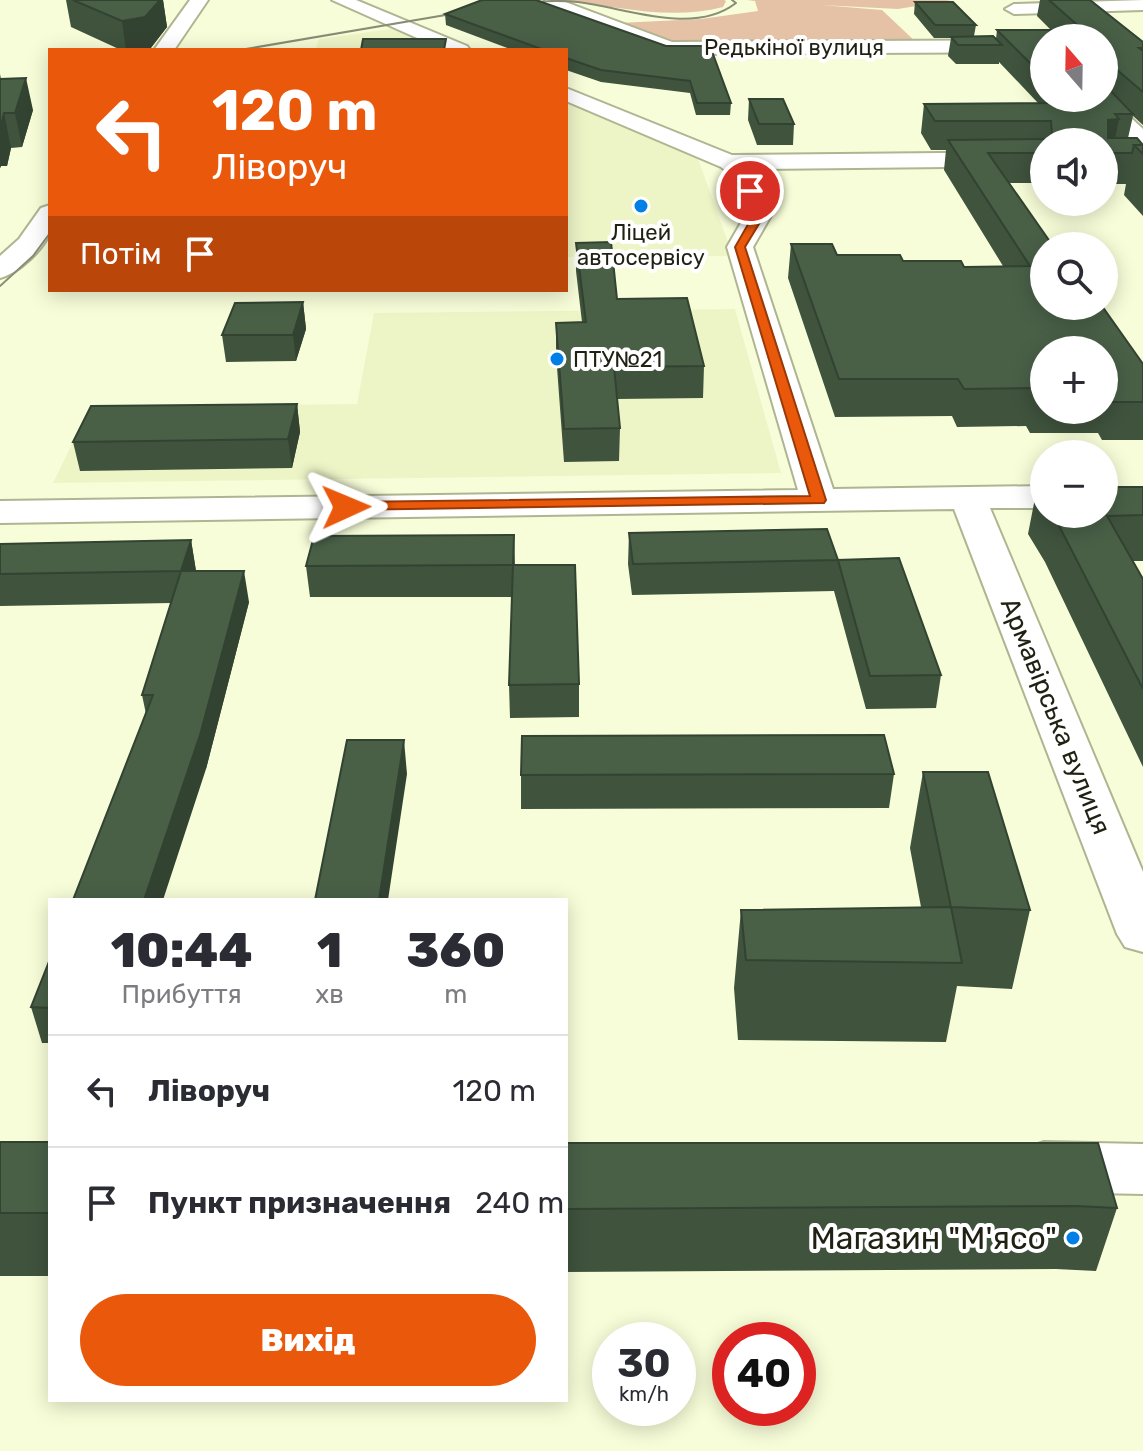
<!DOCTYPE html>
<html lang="uk">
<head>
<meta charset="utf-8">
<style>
  body { margin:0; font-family:Rubik,sans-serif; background:#f2f2f3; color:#2b2b33; height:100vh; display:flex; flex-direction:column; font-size:30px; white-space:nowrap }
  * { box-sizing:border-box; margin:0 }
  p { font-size:26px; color:#7c7c81 }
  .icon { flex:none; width:44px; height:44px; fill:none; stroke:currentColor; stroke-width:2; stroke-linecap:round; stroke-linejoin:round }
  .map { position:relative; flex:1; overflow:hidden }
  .details { position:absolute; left:48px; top:898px; width:520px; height:504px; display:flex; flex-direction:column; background:#fff; border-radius:0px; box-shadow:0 4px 20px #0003 }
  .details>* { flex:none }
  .top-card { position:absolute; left:48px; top:48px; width:520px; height:244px; border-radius:0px; box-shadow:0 4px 20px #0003; background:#ea580c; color:#fff; overflow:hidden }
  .needle { width:52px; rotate:340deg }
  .tools { position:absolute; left:1030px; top:24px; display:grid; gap:16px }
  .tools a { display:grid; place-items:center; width:88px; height:88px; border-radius:50%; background:#fff; box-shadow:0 4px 20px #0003; font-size:40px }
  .speed { position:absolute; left:592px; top:1322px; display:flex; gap:16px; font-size:40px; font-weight:700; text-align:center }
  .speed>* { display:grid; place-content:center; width:104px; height:104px; border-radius:50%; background:#fff; box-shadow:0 4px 20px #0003; line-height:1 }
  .speed small { font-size:20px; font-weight:400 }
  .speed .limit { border:12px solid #d22; background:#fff; color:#111 }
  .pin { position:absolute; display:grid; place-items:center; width:68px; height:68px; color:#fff; margin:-34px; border:4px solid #fff; border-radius:50%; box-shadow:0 2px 8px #0007 }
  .me { position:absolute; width:88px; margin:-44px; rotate:89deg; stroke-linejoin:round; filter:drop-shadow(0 0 6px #0008) }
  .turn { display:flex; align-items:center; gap:28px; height:168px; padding:0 32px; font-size:36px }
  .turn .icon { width:104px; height:104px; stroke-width:2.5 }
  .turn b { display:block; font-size:56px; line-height:68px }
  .then { display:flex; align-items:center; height:76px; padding:0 32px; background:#0003; gap:16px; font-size:30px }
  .eta { display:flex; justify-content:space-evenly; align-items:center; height:136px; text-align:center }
  .eta b { font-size:48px; font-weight:800; line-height:56px }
  .button { display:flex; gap:16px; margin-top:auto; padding:16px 32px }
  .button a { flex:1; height:92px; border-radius:48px; background:#ea580c; color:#fff; font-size:32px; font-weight:800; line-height:92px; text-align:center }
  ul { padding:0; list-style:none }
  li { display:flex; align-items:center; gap:24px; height:112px; padding:0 32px; border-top:2px solid #e1e1e2 }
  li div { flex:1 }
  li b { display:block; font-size:30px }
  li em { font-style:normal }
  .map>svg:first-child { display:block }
  .built { fill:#edf5c7 }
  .green { fill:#e5c1a5 }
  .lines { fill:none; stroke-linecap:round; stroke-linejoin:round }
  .minor-casing { stroke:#afb591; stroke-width:4 }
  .minor { fill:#fff; fill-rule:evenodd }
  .tram { stroke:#898d74; stroke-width:2 }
  .wall { fill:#3f533d; fill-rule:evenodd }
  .shaded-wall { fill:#334332 }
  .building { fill:#496047; stroke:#334332; stroke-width:2 }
  .route { fill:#ea580c; stroke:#983908; stroke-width:2 }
  .poi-dot { fill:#0080e6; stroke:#fff; stroke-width:3 }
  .labels { text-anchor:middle; stroke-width:8; stroke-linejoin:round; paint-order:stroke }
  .far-street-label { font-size:22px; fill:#1f2113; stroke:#fff }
  .far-poi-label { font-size:22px; fill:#1f2113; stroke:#fff }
  .street-label { font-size:26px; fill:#1f2113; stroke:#fff }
  .near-poi-label { font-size:32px; fill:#1f2113; stroke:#fff; text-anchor:end }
</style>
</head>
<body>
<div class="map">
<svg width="1143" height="1451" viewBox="0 0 1143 1451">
  <rect width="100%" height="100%" fill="#f7fdd8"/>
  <path class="built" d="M391,29L442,50H315L319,39Z
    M566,101L697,156L733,256L566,257Z
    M735,309L781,473L53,483L90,407L357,404L374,313Z"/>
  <path class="green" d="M561,0H724L726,1L723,7C669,21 616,6 561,0Z
    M747,0H952L898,9L821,5L882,10L918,44L681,47L619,23L701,19L758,11L755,1Z"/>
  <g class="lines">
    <defs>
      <path id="minor" d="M190,0H208L174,50H154Z
        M332,0H356L467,46L470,50H444Z
        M545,0H560L672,42L1044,40V52L670,54L546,7Z
        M1143,0V10L1014,14L1005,9L1014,4Z
        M566,88L732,155L1044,152V166L750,169L772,214L753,247L833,489L1044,486V508H990L1143,872V952L1125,947L1117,934L954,509L0,523V501L798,490L727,247L746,214L730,174L721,167L566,101Z
        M1104,93L1143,129V149L1135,147L1090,98H1104Z
        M50,205C50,213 52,224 50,231C45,249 17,274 0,278V256L19,239L41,208Z
        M1044,1142L1143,1144V1194L1044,1192L1023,1185L1014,1167L1023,1149Z"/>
    </defs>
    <use href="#minor" class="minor-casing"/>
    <use href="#minor" class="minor"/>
    <path class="tram" d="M516,4C537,1 558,0 578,2C627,8 693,36 736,3L732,0
      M240,50L469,11
      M0,286L33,256L50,233"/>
  </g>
  <path class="wall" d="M66,0H163L167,27L150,49L121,50L71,27Z
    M536,0L731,103L730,115H696L690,93L601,82L566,70V50H513L446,25L445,14Z
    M1020,0H1090L1143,42V125L1133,116L1128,138L1143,145V216L1124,195L1126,184H1104V142H1044V183H1009L1044,246L1143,364V440H1102L1098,433H1030L1026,426L957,427L952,416L835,417L788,278L791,244L837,255L964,267L1003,266L944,170L946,150H931L921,133L924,104L1038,103L999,62V64H956L948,56L951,38H934L914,14L915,2L976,25L974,36L996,39L997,30H1051L1037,16L1040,0ZM1044,38L1104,98H1044ZM1044,350H1104V410H1044Z
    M0,74L1,79L33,110L22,147L11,148L7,166H1L0,168Z
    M749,99L794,124L793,145H757L748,120Z
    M576,243L617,299L704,366L703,398L617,399L620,428L619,461L564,462L556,354V323L582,322L576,271Z
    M303,302L306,329L296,361L226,362L222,335Z
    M297,404L300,432L292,468L80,471L73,442Z
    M1143,487V561H1133L1143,579V767L1045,562L1028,534L1037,488H1044V514H1104Z
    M629,533L838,560L941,675L936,708L866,709L834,591L632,595L628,564Z
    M514,535L515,565L579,684V717L510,718L509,685L512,597H310L306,566Z
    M191,540L196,571L249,602L206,769L146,714L142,695L171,603L0,606V544Z
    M923,772L1030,910L1012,989L957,986L946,1042L738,1040L734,988L741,910L921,907L910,848Z
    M894,774L889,808L521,809V775Z
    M50,959V1043H42L31,1007Z
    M0,1142H50V1276H0Z
    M566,1143L1117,1208L1096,1271L1056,1269L566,1272Z"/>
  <path class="shaded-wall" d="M160,0H163L167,27L150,49L126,50L122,21Z
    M1109,63L1104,90V68Z
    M26,78L33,110L22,147L15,113Z
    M4,113L11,148L7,166H1L0,168V129Z
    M1119,119L1113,148L1104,149L1108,120Z
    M303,302L306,329L296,361L293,335Z
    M297,404L300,432L292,468L288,439Z
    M191,540L196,571H181Z
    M244,571L249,602L206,769L163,900H144Z
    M404,740L407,774L388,900H379Z"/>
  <path class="building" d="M73,0H160L145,17L122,21Z
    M482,0H536L666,46H710L731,103H697L690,81L601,70L566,58V50H544L445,14Z
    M1049,0H1090L1143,42V48H1139L1143,51V92L1109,63L1106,68H1104V38H1044V77L997,30H1083Z
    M915,2H953L976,25H935Z
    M993,36L1002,45H958L951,37Z
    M363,39H446L444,50H361Z
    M26,78L15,113H4L0,129V79Z
    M1104,84L1133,114H1115L1119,119L1108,120V138H1137L1143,145H1134L1132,153H1104V142H1044V153H988L1053,246H1044V306H1102L1143,364V402H1111L1106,395H1104V350H1044V395H1037L1033,388L964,389L958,379H839L791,244H832L837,255H900L903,261H961L964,267L1030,266L948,140L1049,139L1052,136L1051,121H935L924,104L1070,103L1065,98H1104Z
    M749,99H783L794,124H759Z
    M1134,145H1143V154Z
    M611,242L617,299L687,298L704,366L614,367L620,428L564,429L556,323L586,322L576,243Z
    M303,302L293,335H222L235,303Z
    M297,404L288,439L73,442L91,406Z
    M1104,487H1143V515L1107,516L1143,579V689L1053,514H1104Z
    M1037,488H1044V500Z
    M827,529L838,560L633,564L629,533Z
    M514,535L513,565L306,566L314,536Z
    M191,540L181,571L0,574V544Z
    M899,558L941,675L870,676L838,560Z
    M513,565H575L579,684L509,685Z
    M181,571H244L200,735L144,900H73L153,695H142Z
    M884,735L894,774L521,775L522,736Z
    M347,740H404L379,900H315Z
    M923,772H988L1030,910L951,907Z
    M951,907L962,963L746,960L741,910Z
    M50,959V1008L31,1007Z
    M0,1142H50V1213H0Z
    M566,1143H1098L1117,1208L1076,1206L566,1209Z"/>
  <path class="route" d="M750,188L755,191L765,214L745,247L826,500L824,503L341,510L339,507L346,502L810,496L735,247L754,214L745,191Z"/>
  <g class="poi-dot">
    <circle cx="641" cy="206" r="8"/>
    <circle cx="557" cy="359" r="8"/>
    <circle cx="1073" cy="1238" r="8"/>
  </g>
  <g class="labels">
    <g class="far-street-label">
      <text x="794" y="55">Редькіної вулиця</text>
    </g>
    <g class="far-poi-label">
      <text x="641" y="240">Ліцей<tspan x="641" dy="25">автосервісу</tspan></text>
      <text x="573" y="367" text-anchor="start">ПТУ№21</text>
    </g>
    <g class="street-label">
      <text transform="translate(1056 716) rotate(68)" y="9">Армавірська вулиця</text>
    </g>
    <g class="near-poi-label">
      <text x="1057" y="1249">Магазин "М'ясо"</text>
    </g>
  </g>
</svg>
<div class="tools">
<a><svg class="needle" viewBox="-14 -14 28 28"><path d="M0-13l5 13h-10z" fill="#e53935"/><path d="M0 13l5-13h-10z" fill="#7c7c81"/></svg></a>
<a><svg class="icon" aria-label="sound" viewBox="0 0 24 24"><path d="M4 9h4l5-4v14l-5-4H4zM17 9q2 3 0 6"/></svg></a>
<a><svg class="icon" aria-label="search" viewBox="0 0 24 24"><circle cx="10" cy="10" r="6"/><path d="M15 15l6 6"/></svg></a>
<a>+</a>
<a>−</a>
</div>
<div class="speed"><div>30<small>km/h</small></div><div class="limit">40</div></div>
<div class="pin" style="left:750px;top:191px;background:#d93025"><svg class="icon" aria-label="arrive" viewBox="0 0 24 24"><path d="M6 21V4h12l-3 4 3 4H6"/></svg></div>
<svg class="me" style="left:346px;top:507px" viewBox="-20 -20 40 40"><path d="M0-17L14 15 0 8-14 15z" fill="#ea580c" stroke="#fff" stroke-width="4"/></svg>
<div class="top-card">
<div class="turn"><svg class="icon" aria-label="left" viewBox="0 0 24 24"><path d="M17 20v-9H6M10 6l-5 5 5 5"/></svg><div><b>120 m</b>Ліворуч</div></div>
<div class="then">Потім<svg class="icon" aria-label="arrive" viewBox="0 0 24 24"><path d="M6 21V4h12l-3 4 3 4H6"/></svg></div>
</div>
<section class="details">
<div class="eta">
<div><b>10:44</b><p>Прибуття</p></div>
<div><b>1</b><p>хв</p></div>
<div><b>360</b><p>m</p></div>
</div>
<ul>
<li><svg class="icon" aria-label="left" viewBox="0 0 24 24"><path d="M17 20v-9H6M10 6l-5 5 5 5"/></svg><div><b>Ліворуч</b></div><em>120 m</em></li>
<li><svg class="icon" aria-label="arrive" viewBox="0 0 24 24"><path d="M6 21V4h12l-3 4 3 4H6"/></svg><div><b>Пункт призначення</b></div><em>240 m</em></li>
</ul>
<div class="button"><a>Вихід</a></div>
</section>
</div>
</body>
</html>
